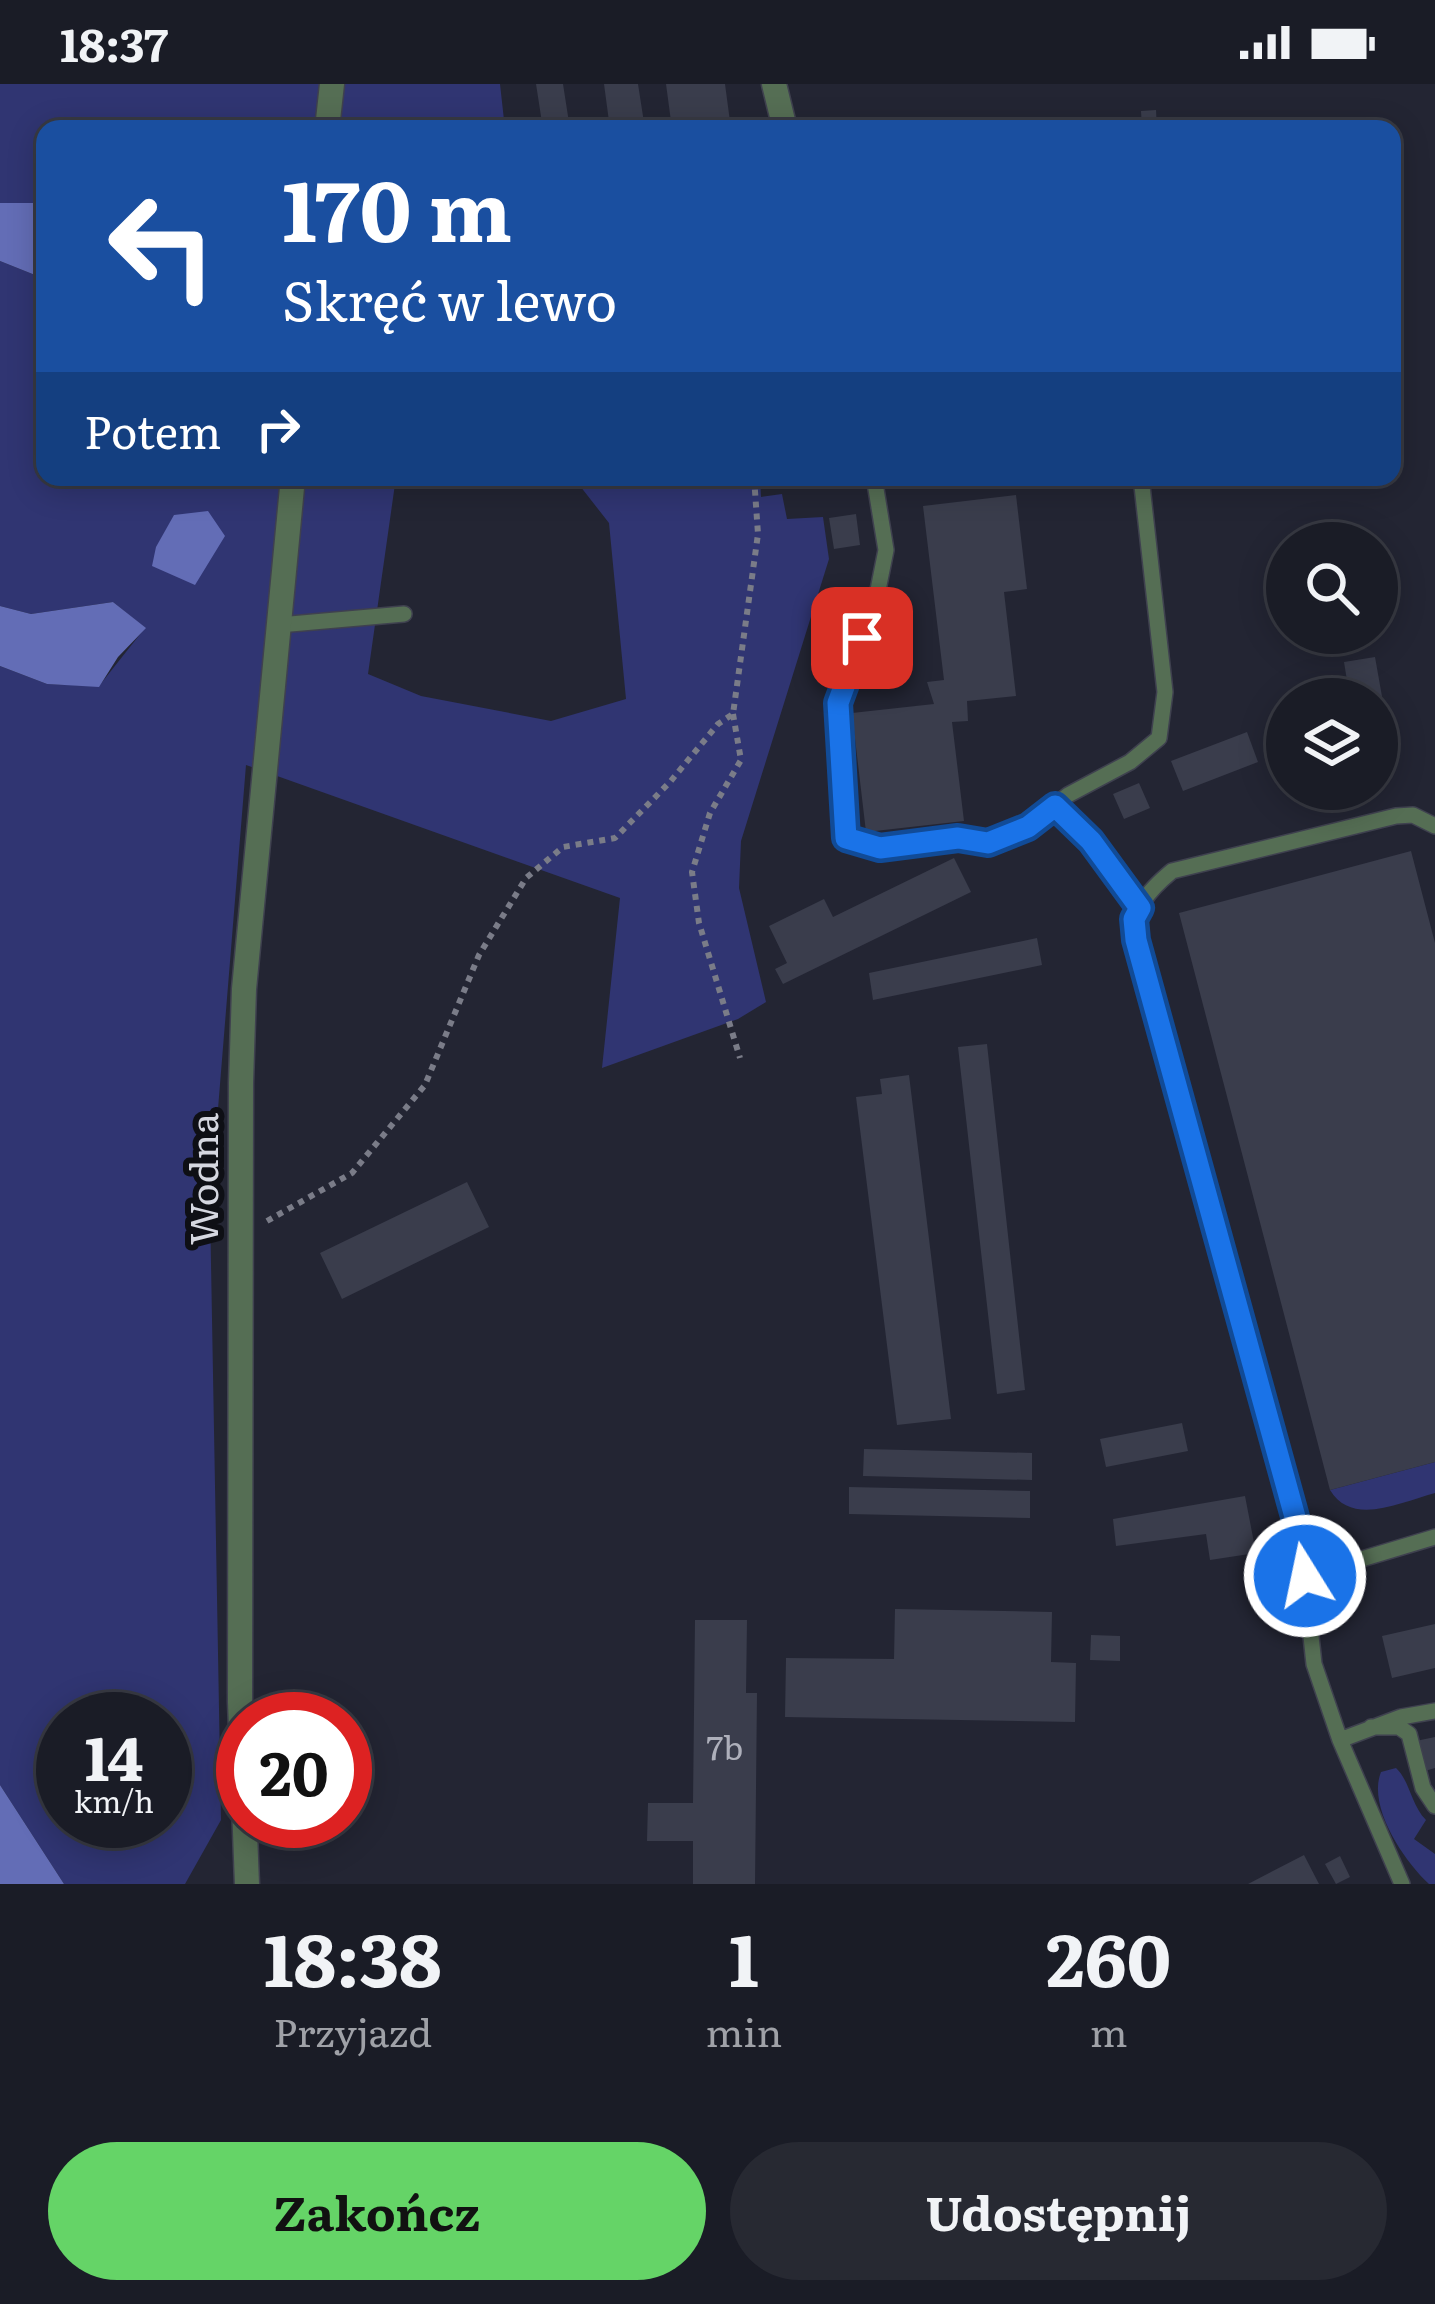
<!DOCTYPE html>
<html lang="pl">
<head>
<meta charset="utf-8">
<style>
  body { margin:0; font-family:Literata,serif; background:#272932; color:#f1f3f6; height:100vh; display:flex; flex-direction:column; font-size:45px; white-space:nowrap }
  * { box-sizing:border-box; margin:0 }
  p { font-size:39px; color:#9fa1a7 }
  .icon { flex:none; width:66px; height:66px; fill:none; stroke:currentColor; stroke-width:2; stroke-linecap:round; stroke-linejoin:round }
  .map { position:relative; height:1800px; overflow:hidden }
  .details { display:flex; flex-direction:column; background:#1a1c26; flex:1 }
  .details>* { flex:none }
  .hud { position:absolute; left:36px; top:36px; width:1365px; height:366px; border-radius:24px; box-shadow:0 6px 30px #0003,0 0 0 3px #383a43; background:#1a4fa0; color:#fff; overflow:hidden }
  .controls { position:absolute; left:1266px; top:438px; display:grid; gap:24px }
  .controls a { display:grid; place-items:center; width:132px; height:132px; border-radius:50%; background:#1a1c26; box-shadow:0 6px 30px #0003,0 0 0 3px #383a43; font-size:60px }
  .speed { position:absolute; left:36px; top:1608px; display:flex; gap:24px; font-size:60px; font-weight:700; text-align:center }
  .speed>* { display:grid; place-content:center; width:156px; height:156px; border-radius:50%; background:#1a1c26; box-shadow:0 6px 30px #0003,0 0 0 3px #383a43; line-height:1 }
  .speed small { font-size:30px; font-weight:400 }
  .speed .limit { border:18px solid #d22; background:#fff; color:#111 }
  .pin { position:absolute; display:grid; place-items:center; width:102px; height:102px; color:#fff; margin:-51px; border-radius:24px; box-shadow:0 6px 18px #0006 }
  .me { position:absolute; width:132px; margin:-66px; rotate:350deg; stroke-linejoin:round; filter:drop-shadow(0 0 9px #0008) }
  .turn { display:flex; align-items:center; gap:42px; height:252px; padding:0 48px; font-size:54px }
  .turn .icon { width:156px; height:156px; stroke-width:2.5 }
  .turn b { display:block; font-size:84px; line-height:102px }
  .then { display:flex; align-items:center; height:114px; padding:0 48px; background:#0003; gap:24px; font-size:45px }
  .eta { display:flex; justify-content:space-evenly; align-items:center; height:204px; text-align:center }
  .eta b { font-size:72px; font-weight:700; line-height:84px }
  .action { display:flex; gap:24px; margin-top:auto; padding:24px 48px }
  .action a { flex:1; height:138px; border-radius:72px; background:#65d467; color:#111; font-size:48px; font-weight:700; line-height:138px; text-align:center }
  .action a+a { background:#272932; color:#f1f3f6 }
  .status { display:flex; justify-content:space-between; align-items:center; height:84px; padding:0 60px; background:#1a1c26; direction:ltr }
  .status svg { height:33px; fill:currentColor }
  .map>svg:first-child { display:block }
  .green { fill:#303572; fill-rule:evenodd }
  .water { fill:#636db6 }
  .building { fill:#3a3d4c }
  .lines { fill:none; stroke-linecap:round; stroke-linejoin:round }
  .service-casing { stroke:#3f414f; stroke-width:18 }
  .minor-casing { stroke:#3f414f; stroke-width:27 }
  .path { stroke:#7a7c88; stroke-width:6; stroke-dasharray:6 6; stroke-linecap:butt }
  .service { stroke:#556e54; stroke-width:15 }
  .minor { stroke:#556e54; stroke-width:24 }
  .route-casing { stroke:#114b97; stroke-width:30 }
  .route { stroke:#1a73e8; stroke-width:21 }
  .labels { text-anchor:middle; stroke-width:12; stroke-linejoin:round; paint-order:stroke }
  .number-label { font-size:33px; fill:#aeb0bb }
  .street-label { font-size:39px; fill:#d5d7e0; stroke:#0e0f15 }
</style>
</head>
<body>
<div class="status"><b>18:37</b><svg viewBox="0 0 49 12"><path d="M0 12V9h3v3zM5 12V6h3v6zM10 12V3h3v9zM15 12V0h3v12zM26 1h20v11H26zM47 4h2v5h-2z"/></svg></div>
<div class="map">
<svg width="1435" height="1800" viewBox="0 0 1435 1800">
  <rect width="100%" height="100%" fill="#232533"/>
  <path class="green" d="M0,0H500L505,45H45V119H0Z
    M0,177L45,195V393H396L368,590L421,612L551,637L626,615L609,439L573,393H760L761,413L782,410L787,435L823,433L829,475L741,757L739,804L766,918L738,935L602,984L620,814L246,681L210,1123L221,1736L185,1800H64L0,1701V582L47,600L99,602L145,544L113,518L31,530L0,522ZM63,1635H165V1737H63Z
    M1435,1378V1409C1401,1418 1352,1443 1330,1406Z
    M1396,1684C1410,1697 1411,1721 1426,1736L1414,1755L1435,1770V1800H1429C1404,1777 1367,1722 1381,1688Z"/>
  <path class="water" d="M0,119H45V195L0,177Z
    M208,427L225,452L195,501L152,482L156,463L174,431Z
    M113,518L146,544L118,573L99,603L47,600L0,582V522L31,530Z
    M0,1701L64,1800H0Z"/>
  <path class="building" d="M536,0H563L570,45H543Z
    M604,0H638L645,45H610Z
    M666,0H725L731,45H672Z
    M1156,26L1157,45H1142L1141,27Z
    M1016,411L1027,505L1004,508L1016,612L967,617L968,637L952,638L964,737L866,748L852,629L934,620L927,598L944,596L923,422Z
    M856,430L860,461L834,465L829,434Z
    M1375,573L1386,635L1377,636V615H1350L1344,578Z
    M1247,648L1258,678L1183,707L1171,677Z
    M1139,699L1150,724L1124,735L1113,710Z
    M1411,767L1435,859V1378L1330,1406L1179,829Z
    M954,774L971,808L783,900L775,885L787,879L769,842L824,815L833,833Z
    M1037,854L1042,881L873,916L869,889Z
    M987,960L1025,1306L997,1310L958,963Z
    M909,991L951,1335L897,1341L856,1013L882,1010L880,995Z
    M467,1098L489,1143L342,1215L320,1169Z
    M1182,1339L1188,1367L1106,1383L1100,1355Z
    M864,1365L1032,1369V1396L863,1392Z
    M849,1403L1030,1407V1434L849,1430Z
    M1245,1412L1256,1469L1210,1476L1206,1450L1116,1462L1113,1435Z
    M895,1525L1052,1528L1051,1578L1076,1579L1075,1638L785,1633L786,1574L894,1575Z
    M695,1536H747L746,1609H757L755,1800H693V1757H647L648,1719H693Z
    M1435,1540V1584L1392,1594L1382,1552Z
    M1091,1551L1120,1552V1577L1090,1576Z
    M1435,1653V1684L1418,1689L1411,1658Z
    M1304,1771L1319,1800H1248Z
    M1340,1772L1350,1793L1336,1800L1325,1780Z"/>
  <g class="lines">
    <defs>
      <path id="service" d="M874,393L886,466L875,521L837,619L846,754L880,765L958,754L988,759L1028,743L1068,711L1130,678L1159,654L1165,608L1141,393
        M279,541L404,530
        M1055,722L1091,757L1140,824
        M1305,1492L1435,1453
        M1371,1643H1399L1409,1650L1423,1704L1435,1722
        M1340,1656L1401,1633L1435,1627
        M1402,1800L1340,1656L1314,1580L1300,1451L1136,856C1133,823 1148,807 1172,787L1396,732L1413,731L1435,742"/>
      <path id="minor" d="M774,0L785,45
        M327,45L332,0
        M247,1800L240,1618L241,999L244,905L293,393"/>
    </defs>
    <use href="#service" class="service-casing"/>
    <use href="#minor" class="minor-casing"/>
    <path class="path" d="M733,630L741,676L710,729L692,788L699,839L740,974
      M267,1137L352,1089L425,1001L479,871L526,794L563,763L615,754L670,698L718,640L733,630L758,450L754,393"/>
    <use href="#service" class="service"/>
    <use href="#minor" class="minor"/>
  </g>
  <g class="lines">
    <defs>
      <path id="route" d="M862,554L838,619L846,754L880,764L958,754L988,759L1028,743L1055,722L1091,757L1140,824L1134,835L1136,856L1300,1451L1305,1492"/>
    </defs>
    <use href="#route" class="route-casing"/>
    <use href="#route" class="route"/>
  </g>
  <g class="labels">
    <g class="number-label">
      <text x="725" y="1676">7b</text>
    </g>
    <g class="street-label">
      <text transform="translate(204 1095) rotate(-90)" y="14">Wodna</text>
    </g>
  </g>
</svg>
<div class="controls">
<a><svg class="icon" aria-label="search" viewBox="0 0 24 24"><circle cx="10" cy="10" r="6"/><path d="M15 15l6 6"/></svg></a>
<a><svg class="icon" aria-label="layers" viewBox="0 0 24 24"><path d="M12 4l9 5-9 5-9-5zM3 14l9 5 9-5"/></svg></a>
</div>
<div class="speed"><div>14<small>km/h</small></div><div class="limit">20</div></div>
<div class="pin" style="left:862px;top:554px;background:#d93025"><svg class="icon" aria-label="arrive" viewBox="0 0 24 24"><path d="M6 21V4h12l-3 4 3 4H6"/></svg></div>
<svg class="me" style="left:1305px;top:1492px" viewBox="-20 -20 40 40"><circle r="17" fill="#1a73e8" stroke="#fff" stroke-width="3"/><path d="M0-11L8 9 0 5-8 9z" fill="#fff"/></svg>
<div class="hud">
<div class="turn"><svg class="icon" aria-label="left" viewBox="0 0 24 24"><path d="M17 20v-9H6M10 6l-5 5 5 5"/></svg><div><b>170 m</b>Skręć w lewo</div></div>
<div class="then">Potem<svg class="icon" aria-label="right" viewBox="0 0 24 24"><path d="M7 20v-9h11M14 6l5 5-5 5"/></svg></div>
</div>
</div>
<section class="details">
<div class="eta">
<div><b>18:38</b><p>Przyjazd</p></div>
<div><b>1</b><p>min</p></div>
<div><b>260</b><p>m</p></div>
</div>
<div class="action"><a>Zakończ</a><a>Udostępnij</a></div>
</section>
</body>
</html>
